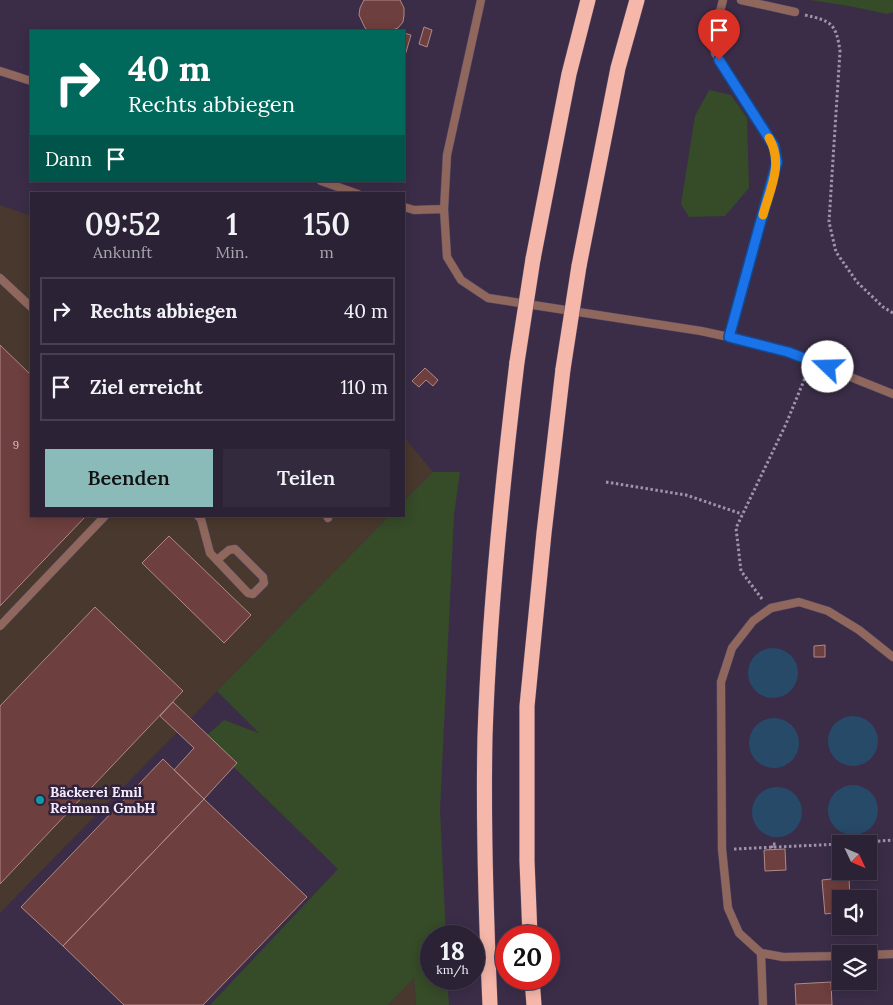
<!DOCTYPE html>
<html lang="de">
<head>
<meta charset="utf-8">
<style>
  body { margin:0; font-family:Lora,serif; background:#342a3e; color:#f1f3f6; height:100vh; display:flex; flex-direction:column; font-size:19px; white-space:nowrap }
  * { box-sizing:border-box; margin:0 }
  p { font-size:16px; color:#a6a4ad }
  .icon { flex:none; width:28px; height:28px; fill:none; stroke:currentColor; stroke-width:2; stroke-linecap:round; stroke-linejoin:round }
  .map { position:relative; flex:1; overflow:hidden }
  .panel { position:absolute; left:30px; top:192px; width:375px; height:325px; display:flex; flex-direction:column; background:#2c2236; border-radius:0px; box-shadow:0 2px 12px #0003,0 0 0 1px #483f51 }
  .panel>* { flex:none }
  .top-card { position:absolute; left:30px; top:30px; width:375px; height:152px; border-radius:0px; box-shadow:0 2px 12px #0003,0 0 0 1px #483f51; background:#00695c; color:#fff; overflow:hidden }
  .needle { width:32px; rotate:134deg }
  .fabs { position:absolute; left:832px; top:835px; display:grid; gap:10px }
  .fabs a { display:grid; place-items:center; width:45px; height:45px; border-radius:0px; background:#2c2236; box-shadow:0 2px 12px #0003,0 0 0 1px #483f51; font-size:25px }
  .speed { position:absolute; left:420px; top:925px; display:flex; gap:10px; font-size:25px; font-weight:700; text-align:center }
  .speed>* { display:grid; place-content:center; width:65px; height:65px; border-radius:50%; background:#2c2236; box-shadow:0 2px 12px #0003,0 0 0 1px #483f51; line-height:1 }
  .speed small { font-size:12px; font-weight:400 }
  .speed .limit { border:8px solid #d22; background:#fff; color:#111 }
  .pin { position:absolute; display:grid; place-items:center; width:42px; height:42px; color:#fff; margin:-51px -21px; border-radius:50% 50% 50% 0; rotate:-45deg; box-shadow:0 0 5px #0007 }
  .pin .icon { rotate:45deg }
  .me { position:absolute; width:55px; margin:-28px; rotate:291deg; stroke-linejoin:round; filter:drop-shadow(0 0 4px #0008) }
  .turn { display:flex; align-items:center; gap:18px; height:105px; padding:0 15px; font-size:22px }
  .turn .icon { width:65px; height:65px; stroke-width:2.5 }
  .turn b { display:block; font-size:35px; line-height:42px }
  .then { display:flex; align-items:center; height:48px; padding:0 15px; background:#0003; gap:10px; font-size:19px }
  .eta { display:flex; justify-content:space-evenly; align-items:center; height:85px; text-align:center }
  .eta b { font-size:30px; font-weight:600; line-height:35px }
  .action { display:flex; gap:10px; margin-top:auto; padding:10px 15px }
  .action a { flex:1; height:58px; border-radius:0px; background:#8bbbb9; color:#111; font-size:20px; font-weight:600; line-height:58px; text-align:center }
  .action a+a { background:#342a3e; color:#f1f3f6 }
  ul { padding:0; list-style:none }
  li { display:flex; align-items:center; gap:15px; height:68px; margin:0 10px 8px; padding:0 5px; border:2px solid #483f51; border-radius:0px }
  li div { flex:1 }
  li b { display:block; font-size:19px }
  li em { font-style:normal }
  .map>svg:first-child { display:block }
  .commercial { fill:#48382d }
  .green { fill:#364b28 }
  .water { fill:#274a68 }
  .building { fill:#6d3f3e; stroke:#b18987 }
  .lines { fill:none; stroke-linecap:round; stroke-linejoin:round }
  .lane-casing { stroke:#584b65; stroke-width:9 }
  .highway-casing { stroke:#584b65; stroke-width:16 }
  .path { stroke:#9e93a9; stroke-width:3; stroke-dasharray:2.5 2.5; stroke-linecap:butt }
  .lane { stroke:#90675d; stroke-width:8 }
  .highway { stroke:#f5b7a9; stroke-width:15 }
  .highway-bridge-casing { stroke:#584b65; stroke-width:16; stroke-linecap:butt }
  .highway-bridge { stroke:#f5b7a9; stroke-width:15 }
  .route-casing { stroke:#114b97; stroke-width:12 }
  .route { stroke:#1a73e8; stroke-width:9 }
  .slow { stroke:#f59e0b; stroke-width:9 }
  .culture-dot { fill:#0f9aa8; stroke:#31233d; stroke-width:2 }
  .labels { text-anchor:middle; stroke-width:5; stroke-linejoin:round; paint-order:stroke }
  .number-label { font-size:11px; fill:#d2c0cd }
  .poi-label { font-size:14px; font-weight:bold; fill:#f3ebfd; stroke:#31233d; text-anchor:start }
</style>
</head>
<body>
<div class="map">
<svg width="893" height="1005" viewBox="0 0 893 1005">
  <rect width="100%" height="100%" fill="#3b2d48"/>
  <path class="commercial" d="M0,205L31,216V516H389L0,913Z
    M404,437L433,472L404,501Z
    M414,978L416,1005H388Z"/>
  <path class="green" d="M810,0H893V12L887,14L849,6Z
    M709,90L731,95L747,118L749,188L725,216L689,217L681,204L695,116Z
    M433,472H460L454,515L440,810L446,936H431V979H447L449,1005H416L414,978L388,1005H210L338,869L204,738L224,720L259,733L217,691L389,516H404V501Z"/>
  <path class="water" d="M748 673a25 25 0 1 1 50 0a25 25 0 1 1-50 0Z
    M828 741a25 25 0 1 1 50 0a25 25 0 1 1-50 0Z
    M749 743a25 25 0 1 1 50 0a25 25 0 1 1-50 0Z
    M828 810a25 25 0 1 1 50 0a25 25 0 1 1-50 0Z
    M752 812a25 25 0 1 1 50 0a25 25 0 1 1-50 0Z"/>
  <path class="building" d="M364,0H400L404,8V15L403,22L398,28L392,30L391,31H369L365,28L359,15L360,8Z
    M424,27L432,30L427,47L419,44Z
    M404,33L411,35L404,59Z
    M0,345L31,375V516H86L0,606Z
    M425,368L438,380L433,386L426,380L419,387L412,381Z
    M169,536L251,615L224,643L142,563Z
    M95,607L183,691L0,884V706Z
    M825,645V657H814V646Z
    M173,702L237,763L204,799L174,770L194,748L160,716Z
    M163,759L204,799L63,946L21,907Z
    M204,799L307,897L203,1005H124L63,946Z
    M785,849L786,870L765,871L764,850Z
    M849,877L850,899H841V912L825,914L822,880Z
    M831,982L832,1005H796L795,984Z"/>
  <g class="lines">
    <defs>
      <path id="lane" d="M481,0L447,155L444,209L447,257L461,280L488,298L701,331L743,340L788,352L893,394
        M723,0L713,38L715,53L774,146L777,162L729,337
        M741,0L795,12
        M0,71L31,81
        M321,181L358,194
        M404,207L414,210L444,209
        M0,278L31,307
        M198,516L201,519L210,553L248,593L253,594L264,583L263,577L235,549L229,550L217,560
        M327,516L328,518
        M0,626L105,516
        M761,953L763,1005
        M869,955L893,954
        M841,956L783,957L761,953L739,933L728,908L722,849L721,682L732,648L753,621L771,608L799,602L828,611L859,630L893,657"/>
      <path id="highway" d="M533,259L569,74L588,0
        M579,266L618,68L637,0
        M530,936L527,861V706L544,533L563,369
        M532,979L534,1005
        M490,1005C486,915 483,826 485,736C489,611 502,486 517,362"/>
    </defs>
    <use href="#lane" class="lane-casing"/>
    <use href="#highway" class="highway-casing"/>
    <path class="path" d="M805,15C831,21 836,23 840,51L829,222L836,252L857,282L883,307L893,313
      M606,482L686,495L742,514
      M762,599L741,571L736,528L786,424L807,373
      M843,844L893,840
      M772,848V844H778
      M734,849L841,844"/>
    <use href="#lane" class="lane"/>
    <use href="#highway" class="highway"/>
    <defs>
      <path id="highway-bridge" d="M517,362L533,259
        M563,369L579,266"/>
    </defs>
    <use href="#highway-bridge" class="highway-bridge-casing"/>
    <use href="#highway-bridge" class="highway-bridge"/>
  </g>
  <g class="lines">
    <defs>
      <path id="route" d="M719,60L774,146L777,162L729,337L788,352L828,367"/>
    </defs>
    <use href="#route" class="route-casing"/>
    <use href="#route" class="route"/>
    <path class="slow" d="M763,215C770,189 784,164 769,138"/>
  </g>
  <circle class="culture-dot" cx="40" cy="800" r="5"/>
  <g class="labels">
    <g class="number-label">
      <text x="16" y="449">9</text>
    </g>
    <g class="poi-label">
      <text x="50" y="797">Bäckerei Emil<tspan x="50" dy="16">Reimann GmbH</tspan></text>
    </g>
  </g>
</svg>
<div class="fabs">
<a><svg class="needle" viewBox="-14 -14 28 28"><path d="M0-13l5 13h-10z" fill="#e53935"/><path d="M0 13l5-13h-10z" fill="#a6a4ad"/></svg></a>
<a><svg class="icon" aria-label="sound" viewBox="0 0 24 24"><path d="M4 9h4l5-4v14l-5-4H4zM17 9q2 3 0 6"/></svg></a>
<a><svg class="icon" aria-label="layers" viewBox="0 0 24 24"><path d="M12 4l9 5-9 5-9-5zM3 14l9 5 9-5"/></svg></a>
</div>
<div class="speed"><div>18<small>km/h</small></div><div class="limit">20</div></div>
<div class="pin" style="left:719px;top:60px;background:#d93025"><svg class="icon" aria-label="arrive" viewBox="0 0 24 24"><path d="M6 21V4h12l-3 4 3 4H6"/></svg></div>
<svg class="me" style="left:828px;top:367px" viewBox="-20 -20 40 40"><circle r="19" fill="#fff"/><path d="M0-13L10 11 0 6-10 11z" fill="#1a73e8"/></svg>
<div class="top-card">
<div class="turn"><svg class="icon" aria-label="right" viewBox="0 0 24 24"><path d="M7 20v-9h11M14 6l5 5-5 5"/></svg><div><b>40 m</b>Rechts abbiegen</div></div>
<div class="then">Dann<svg class="icon" aria-label="arrive" viewBox="0 0 24 24"><path d="M6 21V4h12l-3 4 3 4H6"/></svg></div>
</div>
<section class="panel">
<div class="eta">
<div><b>09:52</b><p>Ankunft</p></div>
<div><b>1</b><p>Min.</p></div>
<div><b>150</b><p>m</p></div>
</div>
<ul>
<li><svg class="icon" aria-label="right" viewBox="0 0 24 24"><path d="M7 20v-9h11M14 6l5 5-5 5"/></svg><div><b>Rechts abbiegen</b></div><em>40 m</em></li>
<li><svg class="icon" aria-label="arrive" viewBox="0 0 24 24"><path d="M6 21V4h12l-3 4 3 4H6"/></svg><div><b>Ziel erreicht</b></div><em>110 m</em></li>
</ul>
<div class="action"><a>Beenden</a><a>Teilen</a></div>
</section>
</div>
</body>
</html>
